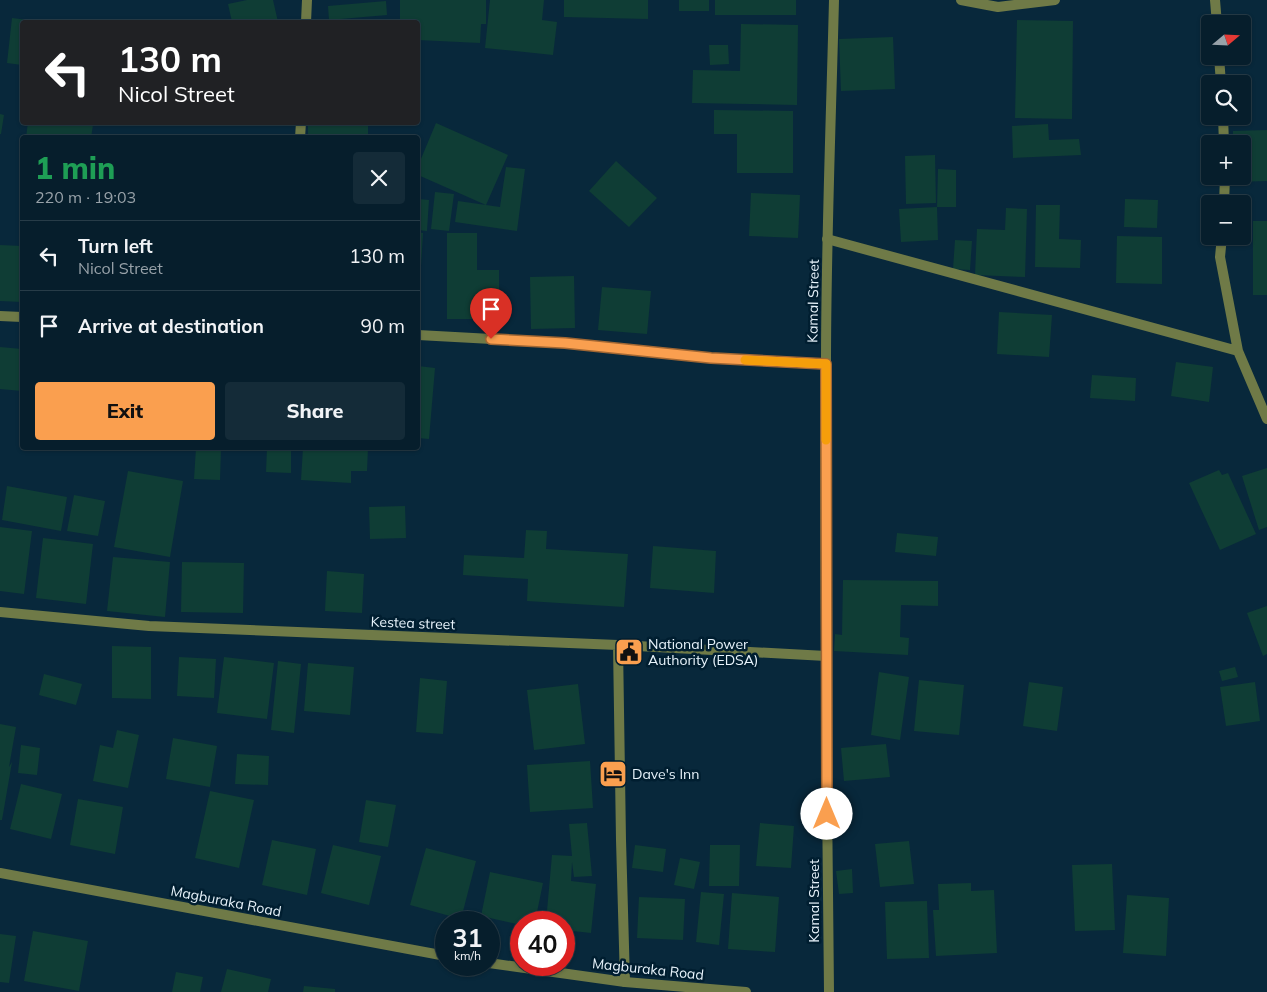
<!DOCTYPE html>
<html lang="en">
<head>
<meta charset="utf-8">
<style>
  body { margin:0; font-family:Mulish,sans-serif; background:#142b38; color:#f1f3f6; height:100vh; display:flex; flex-direction:column; font-size:19px; white-space:nowrap }
  * { box-sizing:border-box; margin:0 }
  p { font-size:16px; color:#98a2a9 }
  .icon { flex:none; width:28px; height:28px; fill:none; stroke:currentColor; stroke-width:2; stroke-linecap:round; stroke-linejoin:round }
  .map { position:relative; flex:1; overflow:hidden }
  .drawer { position:absolute; left:20px; top:135px; width:400px; height:315px; display:flex; flex-direction:column; background:#061e2c; border-radius:5px; box-shadow:0 1px 4px #0004,0 0 0 1px #273c48 }
  .drawer>* { flex:none }
  .hud { position:absolute; left:20px; top:20px; width:400px; height:105px; border-radius:5px; box-shadow:0 1px 4px #0004,0 0 0 1px #273c48; background:#202124; color:#fff; overflow:hidden }
  .needle { width:32px; rotate:71deg }
  .buttons { position:absolute; left:1201px; top:15px; display:grid; gap:10px }
  .buttons a { display:grid; place-items:center; width:50px; height:50px; border-radius:5px; background:#061e2c; box-shadow:0 1px 4px #0004,0 0 0 1px #273c48; font-size:25px }
  .speed { position:absolute; left:435px; top:911px; display:flex; gap:10px; font-size:25px; font-weight:700; text-align:center }
  .speed>* { display:grid; place-content:center; width:65px; height:65px; border-radius:50%; background:#061e2c; box-shadow:0 1px 4px #0004,0 0 0 1px #273c48; line-height:1 }
  .speed small { font-size:12px; font-weight:400 }
  .speed .limit { border:8px solid #d22; background:#fff; color:#111 }
  .pin { position:absolute; display:grid; place-items:center; width:42px; height:42px; color:#fff; margin:-51px -21px; border-radius:50% 50% 50% 0; rotate:-45deg; box-shadow:0 0 5px #0007 }
  .pin .icon { rotate:45deg }
  .me { position:absolute; width:55px; margin:-28px; rotate:0deg; stroke-linejoin:round; filter:drop-shadow(0 0 4px #0008) }
  .turn { display:flex; align-items:center; gap:18px; height:105px; padding:0 15px; font-size:22px }
  .turn .icon { width:65px; height:65px; stroke-width:2.5 }
  .turn b { display:block; font-size:35px; line-height:42px }
  .round { display:grid; place-items:center; flex:none; width:52px; height:52px; border-radius:5px; background:#142b38 }
  .overview { display:flex; align-items:center; justify-content:space-between; height:85px; padding:0 15px }
  h1 { font-size:30px; font-weight:800; line-height:38px; color:#1e9e55 }
  .primary-button { display:flex; gap:10px; margin-top:auto; padding:10px 15px }
  .primary-button a { flex:1; height:58px; border-radius:5px; background:#fa9f4f; color:#111; font-size:20px; font-weight:800; line-height:58px; text-align:center }
  .primary-button a+a { background:#142b38; color:#f1f3f6 }
  ul { padding:0; list-style:none }
  li { display:flex; align-items:center; gap:15px; height:70px; padding:0 15px; border-top:1px solid #273c48 }
  li div { flex:1 }
  li b { display:block; font-size:19px }
  li em { font-style:normal }
  .map>svg:first-child { display:block }
  .building { fill:#0f3d35 }
  .lines { fill:none; stroke-linecap:round; stroke-linejoin:round }
  .minor { stroke:#6f7a47; stroke-width:10 }
  .tertiary { stroke:#6f7a47; stroke-width:10 }
  .route-casing { stroke:#a26733; stroke-width:12 }
  .route { stroke:#fa9f4f; stroke-width:9 }
  .slow { stroke:#f59e0b; stroke-width:9 }
  .labels { text-anchor:middle; stroke-width:5; stroke-linejoin:round; paint-order:stroke }
  .street-label { font-size:14px; fill:#e7f3fb; stroke:#001e30 }
  .poi-label { font-size:14px; fill:#e7f3fb; stroke:#001e30; text-anchor:start }
</style>
</head>
<body>
<div class="map">
<svg width="1267" height="992" viewBox="0 0 1267 992">
  <rect width="100%" height="100%" fill="#08283b"/>
  <path class="building" d="M247,0H273L278,22H232L228,4Z
    M400,0H486V24H481L480,43L418,40V22H400Z
    M490,0H544L542,20L557,22L553,55L485,48Z
    M564,0H648V19L564,17Z
    M679,0H709V11H679Z
    M715,0H796V15H715Z
    M386,1L387,15L329,20L328,6Z
    M12,18L36,21V22H22V65L7,63Z
    M1017,20L1073,21L1072,119L1015,118Z
    M741,24L798,25L797,105L692,103L693,70L740,71Z
    M893,37L895,89L841,91L839,39Z
    M709,45H728L729,64L710,65Z
    M714,110L793,111V173H737V134H714Z
    M0,114L4,115L1,134H0Z
    M28,122H51L68,125L69,122H79L93,125L91,138H26Z
    M308,122H368V138H308Z
    M436,123L508,155L486,205L418,175V166Z
    M1048,124L1049,140L1079,139L1081,155L1013,158L1012,126Z
    M1267,130V181L1234,182V176H1242V144H1233V131Z
    M371,134H398L399,138H371Z
    M935,155L936,203L906,204L905,156Z
    M616,161L657,198L629,227L589,191Z
    M506,167L525,169L517,231L455,222L458,201L500,207Z
    M938,169L956,170V207H937Z
    M435,192L454,194L449,231L431,229Z
    M751,193L800,195L798,238L749,236Z
    M418,199L429,200L427,231L418,230Z
    M1125,199L1158,200L1157,228L1124,227Z
    M1036,205H1060L1059,239L1081,240L1080,268L1035,267Z
    M937,207L938,240L901,242L899,209Z
    M1006,208L1027,209L1025,277L975,275L977,229L1005,230Z
    M1253,221H1267V295H1253Z
    M418,232L423,233L421,266H418Z
    M447,233H477V270H499V319H447Z
    M1117,236L1162,237V284L1116,283Z
    M955,240L972,241L970,270L953,269Z
    M0,245L22,246V302L0,301Z
    M574,276L575,328L531,329L530,277Z
    M602,287L651,291L647,334L598,330Z
    M999,312L1052,315L1049,357L997,354Z
    M0,347L22,349V391L0,389Z
    M1176,362L1213,367L1209,402L1171,396Z
    M418,366L435,368L429,439L418,438Z
    M1092,375L1136,378L1135,401L1090,398Z
    M196,448H221L220,480L194,479Z
    M267,448H291V473L266,472Z
    M303,448H368L367,471H351V483L301,480Z
    M1267,468V527L1259,530L1242,476Z
    M1219,470L1222,475L1228,473L1256,534L1220,550L1189,483Z
    M128,471L183,481L170,557L114,547Z
    M7,486L67,497L61,531L2,520Z
    M74,495L105,501L98,536L67,531Z
    M405,506L406,538L370,539L369,507Z
    M0,527L32,531L24,594L0,591Z
    M526,530L547,531L546,549L628,554L624,607L527,601L528,579L463,575L464,555L524,558Z
    M897,533L938,537L936,556L895,552Z
    M43,538L93,544L86,604L36,598Z
    M653,546L716,551L714,593L650,588Z
    M113,557L170,562L165,617L107,611Z
    M182,562L244,563L243,613L181,612Z
    M327,571L364,574L362,613L325,611Z
    M843,580L938,581V606L901,605L900,637L909,638L908,655L834,651L835,634L842,635Z
    M1267,606V654L1263,656L1247,613Z
    M112,646L151,647V699L112,698Z
    M179,657L216,659L214,698L177,696Z
    M224,657L274,663L267,719L217,713Z
    M278,661L301,664L294,733L271,730Z
    M308,663L354,667L350,715L304,711Z
    M1235,667L1238,677L1222,681L1219,671Z
    M879,672L909,677L900,740L871,735Z
    M44,674L82,684L76,705L39,695Z
    M420,678L447,681L443,734L416,732Z
    M919,680L964,685L959,735L914,731Z
    M1029,682L1063,687L1057,731L1023,726Z
    M1255,682L1260,721L1226,726L1220,687Z
    M578,684L585,744L534,750L527,690Z
    M0,724L16,727L9,767L12,762L2,820H0Z
    M117,730L139,735L128,788L93,781L100,745L113,748Z
    M173,738L217,746L210,787L166,779Z
    M886,744L890,777L844,781L841,748Z
    M21,745L40,748L37,775L18,773Z
    M237,754L269,756L268,785L235,784Z
    M590,761L593,808L530,812L527,765Z
    M21,784L62,794L51,839L10,829Z
    M210,791L254,800L239,868L195,858Z
    M78,799L123,807L115,854L70,845Z
    M366,800L396,805L388,847L359,842Z
    M587,823L592,876L574,877L572,862L571,881L596,884L591,933L564,930V922H546L552,855L572,856L569,824Z
    M760,823L794,826L791,868L756,866Z
    M272,840L316,849L307,895L262,885Z
    M909,841L914,884L880,887L875,844Z
    M333,845L381,856L369,905L321,893Z
    M635,845L666,849L663,872L632,868Z
    M710,845H740L739,886H709Z
    M426,848L476,861L461,919L410,905Z
    M680,858L700,862L694,889L674,885Z
    M1112,864L1115,930L1075,931L1072,865Z
    M852,869L853,893L839,894L836,871Z
    M490,872L543,883L535,922H521V925L481,916Z
    M971,883V891L994,890L997,953L936,956L933,910H939L938,884Z
    M701,892L724,894L719,945L696,942Z
    M732,893L779,897L775,952L728,949Z
    M1127,895L1169,898L1166,956L1123,953Z
    M639,897L685,899L683,940L637,938Z
    M927,901L929,958L887,959L885,902Z
    M33,931L88,941L79,991L24,981Z
    M0,934L16,936L9,983L0,982Z
    M227,969L271,979L268,992H221Z
    M176,972L203,977L200,992H172Z
    M304,986L335,989V992H303Z"/>
  <g class="lines">
    <path class="minor" d="M961,0L998,7L1055,0
      M1215,0L1217,24
      M306,22L307,0
      M1219,56L1221,84
      M1223,116L1224,144
      M300,138L301,122
      M1224,204L1225,176
      M1222,236L1220,257L1238,351L1267,419
      M827,239L1238,351
      M0,316L22,317
      M418,335L565,343L711,358L826,364
      M0,612L149,626L618,645L826,656
      M618,645L621,840L625,982"/>
    <path class="tertiary" d="M0,873L446,956
      M489,963L625,982L746,992
      M829,992C827,783 824,573 826,364C826,242 831,121 834,0"/>
  </g>
  <g class="lines">
    <defs>
      <path id="route" d="M491,339L565,343L711,358L826,364L827,814"/>
    </defs>
    <use href="#route" class="route-casing"/>
    <use href="#route" class="route"/>
    <path class="slow" d="M745,360L826,364V440"/>
  </g>
  <defs>
    <symbol id="civic-square" viewBox="-11 -11 22 22"><rect x="-9" y="-9" width="18" height="18" rx="4" fill="#fa9f4f" stroke="#001e30"/><path d="M-.6-6.5H3V-4.5H.6V-3L4-1V1h2V6H-6V1h2V-1L-.6-3ZM-1.2 2.5V6h2.4V2.5Z" fill="#111"/></symbol>
    <symbol id="hotel-square" viewBox="-11 -11 22 22"><rect x="-9" y="-9" width="18" height="18" rx="4" fill="#fa9f4f" stroke="#001e30"/><path d="M-6-4.5h1.5V1H6V5H4.5V3h-9V5H-6ZM-4 0a1.8 1.8 0 1 1 3.6 0ZM.5 0V-2.5h3Q6-2.5 6 0Z" fill="#111"/></symbol>
  </defs>
  <g fill-rule="evenodd">
    <use href="#civic-square" x="613" y="636" width="32" height="32"/>
    <use href="#hotel-square" x="597" y="758" width="32" height="32"/>
  </g>
  <g class="labels">
    <g class="street-label">
      <text transform="translate(813 301) rotate(-89)" y="5">Kamal Street</text>
      <text transform="translate(413 623) rotate(2)" y="5">Kestea street</text>
      <text transform="translate(226 901) rotate(11)" y="5">Magburaka Road</text>
      <text transform="translate(814 901) rotate(-90)" y="5">Kamal Street</text>
      <text transform="translate(648 969) rotate(6)" y="5">Magburaka Road</text>
    </g>
    <g class="poi-label">
      <text x="648" y="649">National Power<tspan x="648" dy="16">Authority (EDSA)</tspan></text>
      <text x="632" y="779">Dave's Inn</text>
    </g>
  </g>
</svg>
<div class="buttons">
<a><svg class="needle" viewBox="-14 -14 28 28"><path d="M0-13l5 13h-10z" fill="#e53935"/><path d="M0 13l5-13h-10z" fill="#98a2a9"/></svg></a>
<a><svg class="icon" aria-label="search" viewBox="0 0 24 24"><circle cx="10" cy="10" r="6"/><path d="M15 15l6 6"/></svg></a>
<a>+</a>
<a>−</a>
</div>
<div class="speed"><div>31<small>km/h</small></div><div class="limit">40</div></div>
<div class="pin" style="left:491px;top:339px;background:#d93025"><svg class="icon" aria-label="arrive" viewBox="0 0 24 24"><path d="M6 21V4h12l-3 4 3 4H6"/></svg></div>
<svg class="me" style="left:827px;top:814px" viewBox="-20 -20 40 40"><circle r="19" fill="#fff"/><path d="M0-13L10 11 0 6-10 11z" fill="#fa9f4f"/></svg>
<div class="hud">
<div class="turn"><svg class="icon" aria-label="left" viewBox="0 0 24 24"><path d="M17 20v-9H6M10 6l-5 5 5 5"/></svg><div><b>130 m</b>Nicol Street</div></div>
</div>
<section class="drawer">
<div class="overview"><div><h1>1 min</h1><p>220 m · 19:03</p></div><a class="round"><svg class="icon" aria-label="close" viewBox="0 0 24 24"><path d="M6 6l12 12M18 6L6 18"/></svg></a></div>
<ul>
<li><svg class="icon" aria-label="left" viewBox="0 0 24 24"><path d="M17 20v-9H6M10 6l-5 5 5 5"/></svg><div><b>Turn left</b><p>Nicol Street</p></div><em>130 m</em></li>
<li><svg class="icon" aria-label="arrive" viewBox="0 0 24 24"><path d="M6 21V4h12l-3 4 3 4H6"/></svg><div><b>Arrive at destination</b></div><em>90 m</em></li>
</ul>
<div class="primary-button"><a>Exit</a><a>Share</a></div>
</section>
</div>
</body>
</html>
